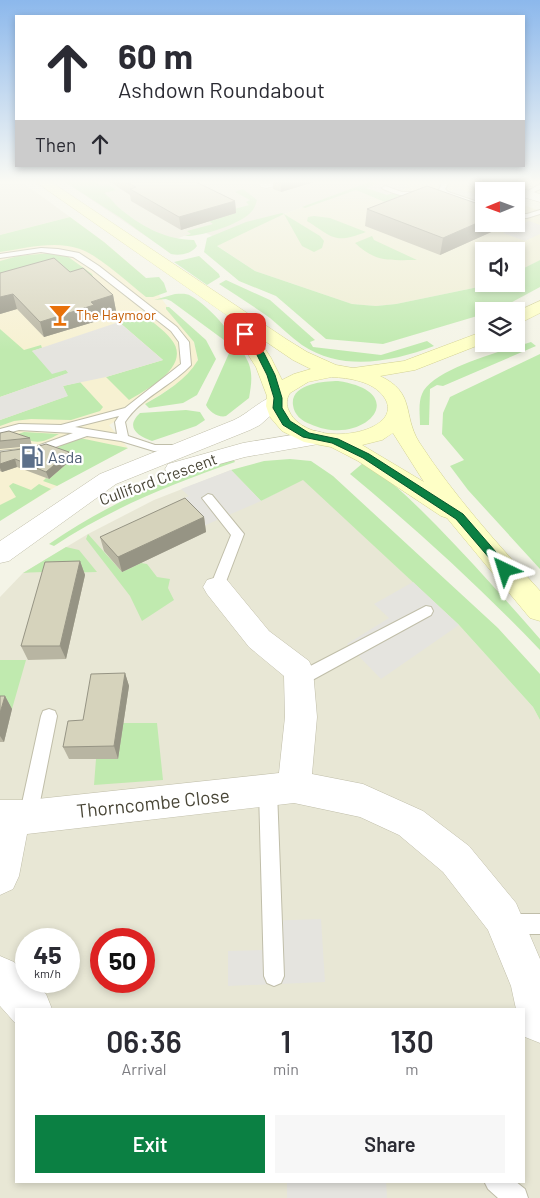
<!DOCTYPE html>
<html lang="en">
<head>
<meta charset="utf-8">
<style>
  body { margin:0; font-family:Barlow,sans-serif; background:#f7f7f7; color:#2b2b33; height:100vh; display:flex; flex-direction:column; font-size:19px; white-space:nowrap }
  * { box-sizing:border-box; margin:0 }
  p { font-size:16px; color:#7c7c81 }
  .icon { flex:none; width:28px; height:28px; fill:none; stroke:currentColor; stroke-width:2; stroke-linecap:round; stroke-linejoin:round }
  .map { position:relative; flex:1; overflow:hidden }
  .side { position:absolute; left:15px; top:1008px; width:510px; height:175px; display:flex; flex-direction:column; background:#fff; border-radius:0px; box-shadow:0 2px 8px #0003 }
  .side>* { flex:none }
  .top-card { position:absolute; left:15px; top:15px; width:510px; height:152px; border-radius:0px; box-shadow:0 2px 8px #0003; background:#fff; color:#2b2b33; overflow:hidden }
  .needle { width:32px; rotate:269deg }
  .tools { position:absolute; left:475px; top:182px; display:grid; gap:10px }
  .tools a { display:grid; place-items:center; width:50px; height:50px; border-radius:0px; background:#fff; box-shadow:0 2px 8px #0003; font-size:25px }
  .speed { position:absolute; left:15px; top:928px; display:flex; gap:10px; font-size:25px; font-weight:700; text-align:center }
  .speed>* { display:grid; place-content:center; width:65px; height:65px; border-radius:50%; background:#fff; box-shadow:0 2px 8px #0003; line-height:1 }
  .speed small { font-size:12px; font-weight:400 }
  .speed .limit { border:8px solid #d22; background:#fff; color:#111 }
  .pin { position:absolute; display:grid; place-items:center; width:42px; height:42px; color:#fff; margin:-21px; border-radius:10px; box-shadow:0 2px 8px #0006 }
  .me { position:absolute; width:55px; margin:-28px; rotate:319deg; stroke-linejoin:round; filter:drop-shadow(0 0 4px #0008) }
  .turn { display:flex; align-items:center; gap:18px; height:105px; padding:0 20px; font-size:22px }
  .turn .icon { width:65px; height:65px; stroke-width:2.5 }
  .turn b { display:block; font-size:35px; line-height:42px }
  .then { display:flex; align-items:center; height:48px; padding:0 20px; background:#0003; gap:10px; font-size:19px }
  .eta { display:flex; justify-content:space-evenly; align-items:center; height:85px; text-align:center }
  .eta b { font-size:30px; font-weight:600; line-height:35px }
  .action { display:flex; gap:10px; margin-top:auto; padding:10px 20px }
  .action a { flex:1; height:58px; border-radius:0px; background:#0b8043; color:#fff; font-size:20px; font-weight:600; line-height:58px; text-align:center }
  .action a+a { background:#f7f7f7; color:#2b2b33 }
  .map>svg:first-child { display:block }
  .residential { fill:#e8e7d5; fill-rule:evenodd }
  .commercial { fill:#f7f1d2 }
  .education { fill:#eeedd1 }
  .green { fill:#c0eaaf }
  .parking { fill:#e5e4df }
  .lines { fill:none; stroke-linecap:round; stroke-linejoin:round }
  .lane-casing { stroke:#c0bea9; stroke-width:2 }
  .street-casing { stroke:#c0bea9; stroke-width:1 }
  .secondary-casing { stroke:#d3d294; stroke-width:1 }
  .lane { fill:#fff; fill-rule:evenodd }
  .street { fill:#fff; fill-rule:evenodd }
  .secondary { fill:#feffc6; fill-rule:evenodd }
  .wall { fill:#b8b5a2 }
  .shaded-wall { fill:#969484 }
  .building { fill:#d6d3bc; stroke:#969484 }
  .route { fill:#0b8043; stroke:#07532c }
  .labels { text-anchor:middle; stroke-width:4.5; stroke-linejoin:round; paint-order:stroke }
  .far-food-label { font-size:14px; fill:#c56008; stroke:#fff; text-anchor:start }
  .service-label { font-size:16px; fill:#4e5e75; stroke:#fff; text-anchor:start }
  .street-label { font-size:16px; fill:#484536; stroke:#fff }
  .near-street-label { font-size:19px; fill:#484536; stroke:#fff }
</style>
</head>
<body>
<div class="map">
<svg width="540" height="1198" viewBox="0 0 540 1198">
  <rect width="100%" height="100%" fill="#f4f4e7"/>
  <path class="residential" d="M0,182H22L70,217L0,235Z
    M65,182H369L218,239L206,233L184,236L159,245Z
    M231,470L261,501L303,479L459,625L533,707L540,720V1198H0V597L23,573L88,534L154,500ZM26,939H69V981H26ZM101,939H144V981H101ZM16,1009H524V1181H16Z"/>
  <path class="commercial" d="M70,217L104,242L146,278L194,342L198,360L192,370L182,380L163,393L109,425L128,448L72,477L0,520V235Z"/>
  <path class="education" d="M369,182H458L484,191V224H516V202L540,211V260L516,272V251H484V284H493L396,304L376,306L352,304L255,271L216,245L218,239Z"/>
  <path class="green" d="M65,182H96L102,186L109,185L116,190L104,193C110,197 113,202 118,207C140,226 166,240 194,240L197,246C191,254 180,256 171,254L121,218Z
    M369,182C387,182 387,190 402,195L385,202L356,190L305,208L302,207Z
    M243,189L257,200C256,203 255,208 252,211C242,224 200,237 185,236L191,234L187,231L213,224L209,221L227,211L249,205L246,202L250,200L235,192Z
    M282,213L284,214L320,236L324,241L322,248L314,252L302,246L284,214L217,246L255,271L352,304L376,306L396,304L493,284H516V272L540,260V287L503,307L484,311V314L383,344L326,339L276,296L239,281L204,252L207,238L246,222Z
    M314,216L330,218L366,232C334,244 334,238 307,221L308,217Z
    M70,217L104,242L146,278L159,277L164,283L167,292L153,297H146C130,284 98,255 80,249C56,240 25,248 0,252V235Z
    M372,236L374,240L417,260C388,260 377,263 355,243Z
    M51,253L67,256L92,274L94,280L0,289V261L18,256Z
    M199,256L219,274L220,277L207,285L174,262Z
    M226,280L270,300L315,340L310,342L313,347L381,355L427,341L434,346C392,362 343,372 302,345C291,337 281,327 270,318C253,306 236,295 219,284Z
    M175,294C181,294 186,293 191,296C210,306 241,343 249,364C253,376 251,386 249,398L226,416C219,418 209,412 206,405L230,351L224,340L171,301L166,299L154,300Z
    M166,307H169L206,340L216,359L197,395L183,403L149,408L145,404C166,392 186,380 198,360L194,342L166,309Z
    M141,313C151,321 163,329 171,339C193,365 148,389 129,400L106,377L163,360L119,322Z
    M0,329L24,350L41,345L42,348L32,351L66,370L69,373L0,397Z
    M531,342L536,346L443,386L437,385L430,389L429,425H420C420,415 418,403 422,394C432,369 505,350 531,342Z
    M540,354V569L468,490L450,466L464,460L442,434L443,413L450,397Z
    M338,381C414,392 364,449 310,424C302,421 294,415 293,405C290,384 324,381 338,381Z
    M80,382L103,407L100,411L71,420L31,419L14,421L0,426V420L67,396L63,386Z
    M186,410L200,412L205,420L196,426L152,441C137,436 125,427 140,413Z
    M24,432L59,434C39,445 35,443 15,435Z
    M75,437L128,448L57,486L43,481L46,478L49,479L71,460L54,450Z
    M233,459L235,462C171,484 110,509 54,546L49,544C106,505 167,477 233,459Z
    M290,459L311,461L333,476L498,628L540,674V720L533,707L459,625L303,480L261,501L231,470L264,461Z
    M363,463C391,479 413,502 436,525C472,562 506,600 540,639V650C481,588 416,529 350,474Z
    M13,483L31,490L39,484L51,489L0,521V505L16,497L9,486Z
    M88,534L122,572L141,563L147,564L157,577L170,579L168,588L174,600L142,621L130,596L86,539Z
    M66,547L79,550L97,572C71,573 48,571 23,573Z
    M0,660H26L12,709H0Z
    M123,723H157L163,780L94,785L96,759Z"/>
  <path class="parking" d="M381,182H399L411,187L387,195L366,188Z
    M458,188L484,197V208L443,194Z
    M529,221L540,225V234L525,241L503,233Z
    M119,322L163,360L106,377L63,386L68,396L0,420V397L68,373L66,370L52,374L32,351Z
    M231,470L261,501L201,527L177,502L189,496L181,489Z
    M413,582L459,625L381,679L347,644L389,618L374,604Z
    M321,919L325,982L228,986V951L262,950V921Z
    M287,1181H386L387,1198H287Z"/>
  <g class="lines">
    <defs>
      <path id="lane" d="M442,182H449L445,189L448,192L484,204V208L444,194L439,190Z
        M540,184V189L528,195L523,194Z
        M385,186L402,192H423L426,194C414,201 395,194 383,189L382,188Z
        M540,210V214L527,218H516V214H527Z
        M41,248L58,249L79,253L99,266L177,327L189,342L191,365L189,367C169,387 141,398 125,422L128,436L155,445H182L186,446L188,448L186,450L154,451L121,441L87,436L38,453L0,459V451L32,448L73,433L19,430L0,435V429L19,424L61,425L125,408L181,364L179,342L171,331L93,270L73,257L41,252L0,258V254ZM119,416L115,422L117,434L75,427Z
        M208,494L212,495L244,534L224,587L222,591H212L210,587L231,535L202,498Z
        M426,606L431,607L433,611L431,615L305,684L300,685L295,684L292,679L295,674Z
        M49,709L55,711L57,716L37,817L34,823L28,826L22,823L19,817L41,716L43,711Z
        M268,783L274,785L277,791L284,976L281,983L274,986L267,983L264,976L259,791L262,785Z
        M506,914H540V934H506L499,931L496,924L499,917Z
        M484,1181H515L525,1189L528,1198H498L488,1189Z"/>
      <path id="street" d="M261,182H283L282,185L266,188L261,187L259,184Z
        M480,182H500L540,194V202L516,195V191H503L481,185Z
        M277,395L284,397L287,401L260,425L250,430L116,484L9,561L0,563V541L100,474L234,420C249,413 261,399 277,395Z
        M316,431L324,433L327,438L324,443L245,457L176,476L168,474L165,469L168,464L243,443Z
        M217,577L227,580L269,631L309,661L313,670L317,717L312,774L363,784L423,811L469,846L516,903L540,959V1043L525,1037L524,1009H516L511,986L488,930L443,872L399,835L360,817L294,803L27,834L19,876L13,889L0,895V800H28L279,773L285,717L284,676L249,647L207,594L203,587L207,580Z
        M0,956L14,962L26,974V981H33L46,994L52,1009H16V1024L0,1006Z"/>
      <path id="secondary" d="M36,182H51L286,339L307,352L336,365L353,368L404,361L484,331V343L415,370L380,376C416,393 402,414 419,442C454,496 497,543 540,591V621L530,618L447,518L441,516L358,461L331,447L304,442L282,431L270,417L266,406L267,396L256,367L228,323L232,319ZM256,335L293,360L311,369L294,374L282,380L271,358ZM332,377C349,378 373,381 384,397C409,433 308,452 289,411C286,405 286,399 290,393L308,382ZM393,433L424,482L362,445L382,440Z
        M540,301V313L516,325V312Z"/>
    </defs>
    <use href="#lane" class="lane-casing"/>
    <use href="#street" class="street-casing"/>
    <use href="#secondary" class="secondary-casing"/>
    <use href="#lane" class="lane"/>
    <use href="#street" class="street"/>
    <use href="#secondary" class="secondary"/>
  </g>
  <path class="wall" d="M110,182H196L235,201L236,213L181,230L131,201L130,195Z
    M273,182H314L281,192L273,189Z
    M367,209L484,224H499L498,229L440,255L365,226Z
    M70,272L113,295L116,311L96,317L97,321L44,337L17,309L0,314V273Z
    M0,433L30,438L32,446L0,449Z
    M0,452H69L71,460L49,479L17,467L2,472L0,471Z
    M204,517L206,532L122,572L104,551L100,537Z
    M80,561L85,575L66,659L28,660L21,646Z
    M125,673L129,686L118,759H69L63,747L83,720Z
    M0,696H5L12,709L4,742H0Z"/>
  <path class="shaded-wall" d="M281,182H314L281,192Z
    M235,201L236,213L181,230L179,217Z
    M484,220V224H499L498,229L440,255L443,238Z
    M13,294L17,309L0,314V297Z
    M113,295L116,311L96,317L97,321L44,337L40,322L91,302Z
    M69,452L71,460L49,479L46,472Z
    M15,459L17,467L2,472L0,468V464Z
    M204,517L206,532L122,572L118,557Z
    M80,561L85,575L66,659L60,646Z
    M125,673L129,686L118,759L114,746Z
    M5,696L12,709L4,742L0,736V713Z"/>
  <path class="building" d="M127,182H196L235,201L179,217L130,189L136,187Z
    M427,186L484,206V220L443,238L367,209Z
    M54,258L70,272L83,268L113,295L91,302L94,305L40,322L13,294L0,297V273Z
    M9,431L30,438L0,441V433Z
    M46,444L69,452L46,472L15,459L0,464V452L36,447Z
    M185,498L204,517L118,557L100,537Z
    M80,561L60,646H21L45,562Z
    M125,673L114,746L63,747L68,721L83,720L91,674Z
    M0,696H5L0,713Z"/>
  <linearGradient id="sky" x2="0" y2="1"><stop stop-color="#8cb8ec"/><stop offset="0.52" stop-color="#fafaf4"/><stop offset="1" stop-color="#fafaf4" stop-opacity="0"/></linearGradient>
  <rect width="540" height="350" fill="url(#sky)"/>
  <path class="route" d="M243,332H248L264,353L275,375L282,398V408L290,421L309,433L338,439L369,454L463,514L509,567L511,570L509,573H502L456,519L363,458L332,443L303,437L283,425L273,408L274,398L267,375L256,353L241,334Z"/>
  <defs>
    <symbol id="bar-bare" viewBox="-9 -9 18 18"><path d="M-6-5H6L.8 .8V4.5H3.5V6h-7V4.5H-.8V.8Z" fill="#e8710a" stroke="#fff" stroke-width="2.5" paint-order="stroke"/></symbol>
    <symbol id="fuel-bare" viewBox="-9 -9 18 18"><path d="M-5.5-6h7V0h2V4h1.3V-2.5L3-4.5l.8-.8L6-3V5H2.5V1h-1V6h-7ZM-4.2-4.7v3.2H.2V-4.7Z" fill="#5c6f8a" stroke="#fff" stroke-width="2.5" paint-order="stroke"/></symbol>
  </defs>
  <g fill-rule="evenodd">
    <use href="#bar-bare" x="44" y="299" width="32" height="32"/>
    <use href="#fuel-bare" x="16" y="441" width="32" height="32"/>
  </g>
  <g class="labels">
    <g class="far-food-label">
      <text x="76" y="320">The Haymoor</text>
    </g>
    <g class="service-label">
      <text x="48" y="463">Asda</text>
    </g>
    <g class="street-label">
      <text transform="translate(158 479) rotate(-20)" y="6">Culliford Crescent</text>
    </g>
    <g class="near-street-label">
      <text transform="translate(153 803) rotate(-6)" y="7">Thorncombe Close</text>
    </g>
  </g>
</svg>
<div class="tools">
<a><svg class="needle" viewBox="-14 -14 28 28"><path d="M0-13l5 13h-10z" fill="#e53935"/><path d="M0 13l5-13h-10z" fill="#7c7c81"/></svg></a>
<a><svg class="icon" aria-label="sound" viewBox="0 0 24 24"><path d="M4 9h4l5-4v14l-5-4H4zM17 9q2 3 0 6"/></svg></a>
<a><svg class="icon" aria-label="layers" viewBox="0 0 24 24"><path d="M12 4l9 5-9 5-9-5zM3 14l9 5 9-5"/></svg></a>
</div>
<div class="speed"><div>45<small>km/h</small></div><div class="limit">50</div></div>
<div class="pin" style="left:245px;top:334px;background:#d93025"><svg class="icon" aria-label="arrive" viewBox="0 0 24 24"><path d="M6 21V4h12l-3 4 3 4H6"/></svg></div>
<svg class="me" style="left:505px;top:570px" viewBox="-20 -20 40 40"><path d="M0-17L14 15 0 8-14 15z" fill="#0b8043" stroke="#fff" stroke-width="4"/></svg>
<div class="top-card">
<div class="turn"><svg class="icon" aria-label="ahead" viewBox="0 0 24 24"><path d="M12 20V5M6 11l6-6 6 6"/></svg><div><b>60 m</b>Ashdown Roundabout</div></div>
<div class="then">Then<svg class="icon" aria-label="ahead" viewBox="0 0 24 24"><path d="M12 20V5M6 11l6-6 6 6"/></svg></div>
</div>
<section class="side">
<div class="eta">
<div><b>06:36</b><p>Arrival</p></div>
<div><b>1</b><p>min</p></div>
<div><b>130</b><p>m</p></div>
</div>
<div class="action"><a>Exit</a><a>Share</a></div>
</section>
</div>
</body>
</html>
